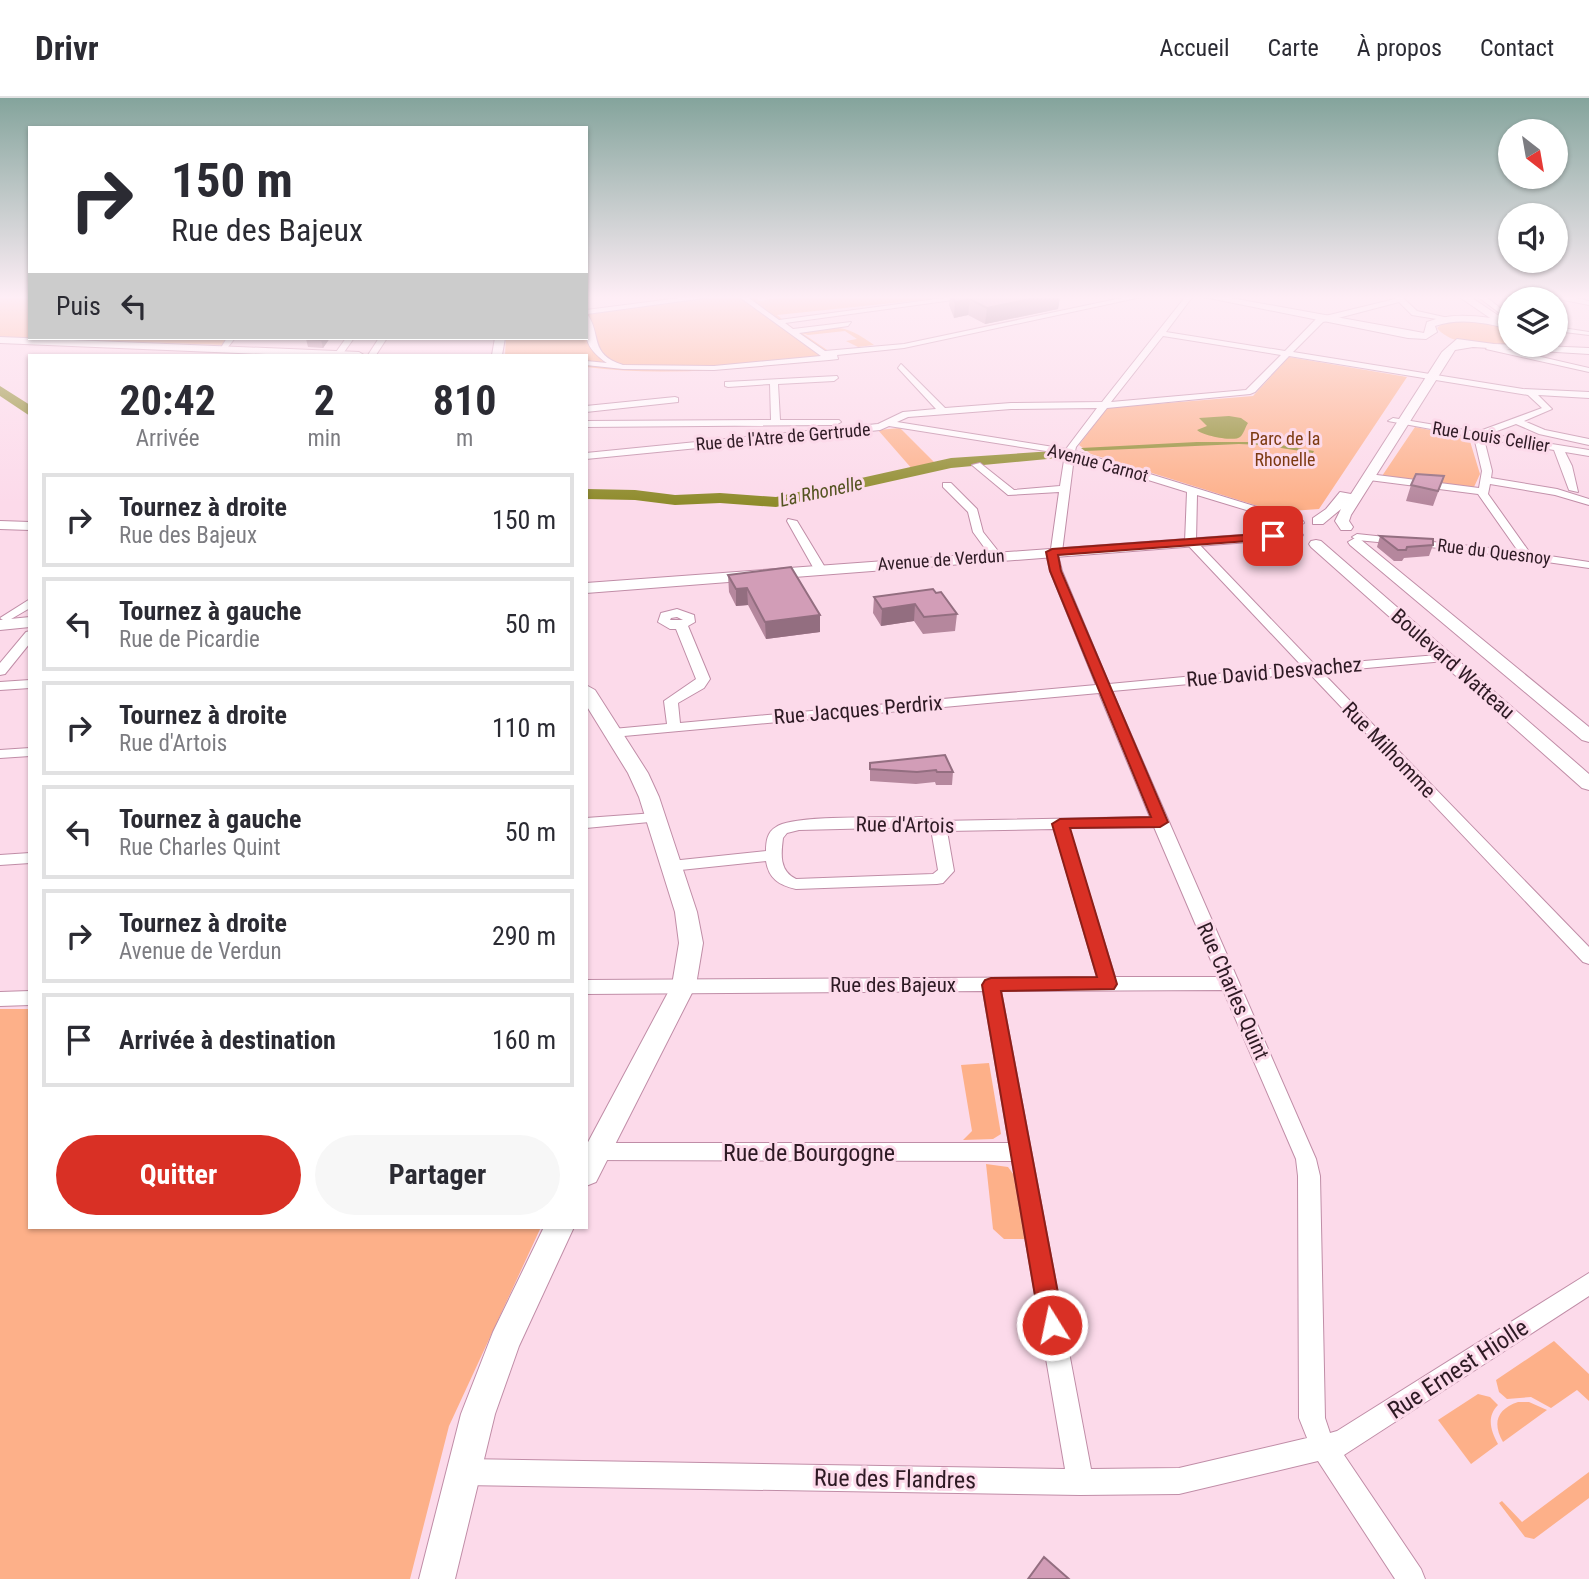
<!DOCTYPE html>
<html lang="fr">
<head>
<meta charset="utf-8">
<style>
  body { margin:0; font-family:"Roboto Condensed",sans-serif; background:#f7f7f7; color:#2b2b33; height:100vh; display:flex; flex-direction:column; font-size:26px; white-space:nowrap }
  * { box-sizing:border-box; margin:0 }
  p { font-size:23px; color:#7c7c81 }
  .icon { flex:none; width:38px; height:38px; fill:none; stroke:currentColor; stroke-width:2; stroke-linecap:round; stroke-linejoin:round }
  .map { position:relative; flex:1; overflow:hidden }
  .details { position:absolute; left:28px; top:256px; width:560px; height:875px; display:flex; flex-direction:column; background:#fff; border-radius:0px; box-shadow:0 2px 5px #0004 }
  .details>* { flex:none }
  .banner { position:absolute; left:28px; top:28px; width:560px; height:214px; border-radius:0px; box-shadow:0 2px 5px #0004; background:#fff; color:#2b2b33; overflow:hidden }
  .needle { width:46px; rotate:149deg }
  .fabs { position:absolute; left:1498px; top:21px; display:grid; gap:14px }
  .fabs a { display:grid; place-items:center; width:70px; height:70px; border-radius:50%; background:#fff; box-shadow:0 2px 5px #0004; font-size:35px }
  .pin { position:absolute; display:grid; place-items:center; width:60px; height:60px; color:#fff; margin:-30px; border-radius:14px; box-shadow:0 4px 10px #0006 }
  .me { position:absolute; width:77px; margin:-38px; rotate:350deg; stroke-linejoin:round; filter:drop-shadow(0 0 5px #0008) }
  .turn { display:flex; align-items:center; gap:24px; height:147px; padding:0 28px; font-size:32px }
  .turn .icon { width:91px; height:91px; stroke-width:2.5 }
  .turn b { display:block; font-size:49px; line-height:60px }
  .then { display:flex; align-items:center; height:66px; padding:0 28px; background:#0003; gap:14px; font-size:26px }
  .eta { display:flex; justify-content:space-evenly; align-items:center; height:119px; text-align:center }
  .eta b { font-size:42px; font-weight:700; line-height:49px }
  .cta { display:flex; gap:14px; margin-top:auto; padding:14px 28px }
  .cta a { flex:1; height:80px; border-radius:42px; background:#d93025; color:#fff; font-size:28px; font-weight:700; line-height:80px; text-align:center }
  .cta a+a { background:#f7f7f7; color:#2b2b33 }
  ul { padding:0; list-style:none }
  li { display:flex; align-items:center; gap:21px; height:94px; margin:0 14px 10px; padding:0 14px; border:4px solid #e1e1e2; border-radius:0px }
  li div { flex:1 }
  li b { display:block; font-size:26px }
  li em { font-style:normal }
  header { display:flex; align-items:center; gap:42px; box-sizing:border-box; height:98px; padding:0 35px; background:#fff; border-bottom:2px solid #e1e1e2 }
  header strong { font-size:33px }
  nav { display:flex; gap:38px; margin-inline-start:auto; font-size:24px }
  .map>svg:first-child { display:block }
  .green { fill:#fdb089 }
  .water { fill:#8e8b2b }
  .lines { fill:none; stroke-linecap:round; stroke-linejoin:round }
  .river { fill:#8e8b2b; fill-rule:evenodd }
  .street-casing { stroke:#c08da7; stroke-width:2 }
  .secondary-casing { stroke:#c08da7; stroke-width:2 }
  .street { fill:#fff; fill-rule:evenodd }
  .secondary { fill:#fff; fill-rule:evenodd }
  .wall { fill:#b5879d }
  .shaded-wall { fill:#936e80 }
  .building { fill:#d29db7; stroke:#936e80; stroke-width:2 }
  .route { fill:#d93025; stroke:#8d1f18; stroke-width:2 }
  .labels { text-anchor:middle; stroke-width:6; stroke-linejoin:round; paint-order:stroke }
  .far-street-label { font-size:18px; fill:#2e1a24; stroke:#fcdaea }
  .far-park-label { font-size:18px; fill:#7c3a12; stroke:#fcdaea }
  .far-water-label { font-size:19px; font-style:italic; fill:#545321; stroke:#fcdaea }
  .street-label { font-size:21px; fill:#2e1a24; stroke:#fcdaea }
  .near-street-label { font-size:24px; fill:#2e1a24; stroke:#fcdaea }
</style>
</head>
<body>
<header>
<strong>Drivr</strong>
<nav><a>Accueil</a><a>Carte</a><a>À propos</a><a>Contact</a></nav>
</header>
<div class="map">
<svg width="1589" height="1481" viewBox="0 0 1589 1481">
  <rect width="100%" height="100%" fill="#fcdaea"/>
  <path class="green" d="M0,198H30V240L0,239Z
    M708,198H752L759,203L790,198H960L777,217L798,234C836,229 842,224 874,247L858,249L846,243L857,241L845,233L808,237L802,235L839,260C756,269 670,280 586,269V257H505L506,240H586V212Z
    M1456,223H1474L1510,231V246C1489,248 1451,248 1437,230L1442,226Z
    M33,240H227L222,247Z
    M1289,259L1407,279L1319,411L1277,414L1091,356L1079,347L1107,310L1253,298Z
    M1415,329L1469,340L1480,376L1474,389L1382,378Z
    M900,330L935,365L913,372L878,332Z
    M0,911H30V1129H541L449,1328L410,1481H0Z
    M989,965L1001,1036L993,1041L963,1042L972,1033L961,967Z
    M986,1066L1008,1069L1014,1077L1025,1141H1004L993,1131Z
    M1554,1243L1589,1276V1303L1577,1292L1551,1310L1531,1299L1507,1301L1499,1294L1496,1282Z
    M1478,1296L1490,1299L1498,1307C1486,1319 1491,1333 1498,1346L1471,1366L1438,1322Z
    M1518,1304H1529L1547,1312L1503,1344C1492,1325 1497,1311 1518,1304Z
    M1589,1374V1400L1534,1441L1525,1439L1499,1405L1502,1403L1522,1424Z"/>
  <path class="water" d="M1229,318L1241,320L1248,325C1245,329 1244,336 1240,339C1235,344 1203,338 1197,332L1207,328L1199,320Z
    M1197,344H1265L1314,353L1313,355L1262,347L1239,346L1085,353L1081,350Z"/>
  <g class="lines">
    <path class="river" d="M0,288L30,307V318L0,298Z
      M1053,353L1058,354L1060,357L1058,360L951,370L776,409L720,405L675,407L635,402L586,401V391L635,392L675,397L720,395L776,399L951,360Z"/>
    <defs>
      <path id="street" d="M586,198H590L586,202Z
        M695,198H719L587,216C602,236 588,256 623,267L714,268L821,258L738,198H746L779,222L959,198H982L785,225L793,231L851,224L848,228L799,235L825,253L904,246L1131,198H1146L904,250L837,257L838,261L829,262L714,272L623,271L586,267V263L607,265C583,248 586,240 586,212Z
        M1186,198H1193L1166,234L1285,253L1317,220L1395,201L1393,198H1401L1417,213L1453,221L1449,223L1412,217L1399,204L1323,224L1293,254L1523,291L1589,294V300L1538,297L1552,311L1524,323L1545,332L1589,341V347L1539,336L1516,326L1489,336L1589,352V358L1565,354L1572,368L1578,394L1569,392L1554,352L1484,341L1492,373L1491,380L1557,391L1589,401V407L1555,397L1490,386L1488,396L1530,455L1589,464V470L1470,453L1357,442L1352,439L1357,436L1518,453L1478,396L1369,382L1364,379L1369,376L1479,390L1482,373L1474,339L1388,323L1393,320L1477,334L1542,310L1528,297L1289,258L1255,294L1250,296L1107,310L1076,349L1075,353L1303,423L1304,425L1299,428L1197,397L1196,443L1315,567L1450,556V562L1445,563L1322,574L1589,849V866L1583,864L1309,575L1112,593L1316,1061L1320,1078L1325,1320L1330,1335L1337,1333L1589,1175V1198L1344,1357L1421,1471L1425,1481H1395L1318,1363L1179,1396L1080,1397L462,1387L453,1383L449,1374L453,1365L462,1361L1065,1371L1012,1063L586,1062V1046L589,1045H1009L983,893L586,896V882L1097,879L1054,731L947,733L954,773L943,785L937,786L796,791C779,787 769,781 766,763L671,773L663,768L671,763L766,753C766,744 767,734 776,729C793,716 895,720 922,719L938,723L1150,719L1099,595L613,639L606,635L613,631L667,626L664,603L696,581L676,531H670L658,524L661,515L677,511L694,517L695,524L688,528L710,581L704,590L678,605L680,625L1096,587L1050,473L1046,454L1051,451L1059,394L1008,397L972,367L980,365L1014,392L1060,388L1065,356L889,328L880,332L586,361V355L878,326L903,314L936,311L898,270L901,266L945,310L1011,305L1102,304ZM1163,238L1281,257L1246,292L1111,304ZM1097,310L1066,351L897,324L908,319L1011,311ZM1074,359L1187,394L1185,444L1302,568L1109,586L1062,473L1058,457L1062,454ZM677,519L683,522H670L671,520ZM922,729L931,731L938,772L933,776L796,781C779,773 781,756 783,740L787,735L799,732ZM1154,729L1218,879H1115L1069,730ZM1223,892L1296,1061L1298,1078L1299,1320L1307,1340L1179,1370L1091,1371L1001,893Z
        M1477,198H1485L1510,218V223Z
        M1567,198L1589,203V207L1564,202L1533,201Z
        M1556,229L1589,234V237L1556,233Z
        M227,240H235L225,253H219Z
        M346,240H354L342,257H334Z
        M379,240H387L376,257H368Z
        M1489,247L1589,270V274L1486,251Z
        M837,278L838,280L834,283L778,286L780,322H839L841,324L836,327L586,329V323L771,322L770,286L728,289L725,288V284Z
        M675,299L678,300V304L586,314V308Z
        M943,385H951L977,411L983,434L1002,458L1000,460H992L973,434L968,414L943,389Z
        M788,421L797,423L826,471L824,473L814,471L787,423Z
        M30,501V510L6,524L0,520Z
        M30,533V545L5,576L0,577V565L26,534Z
        M30,582V590L0,592V584Z
        M30,650V658L0,660V652Z
        M655,715L660,717L663,720L660,723L586,730V720Z
        M30,755V765L0,767V757Z
        M30,893V907L0,908V894Z"/>
      <path id="secondary" d="M1199,198H1220L1424,235L1427,224C1448,216 1468,217 1490,220L1458,198H1469L1502,220L1503,223L1510,225V231C1486,225 1460,219 1435,228L1437,234L1426,241L1408,240Z
        M0,239L359,254L364,257H289L0,245Z
        M495,240H505L502,257H492Z
        M1457,241L1494,246L1589,250V256L1473,249L1455,252L1351,417L1349,423L1353,429L1351,432H1341L1335,423L1341,411L1323,426H1313V420L1326,411L1340,394L1351,396L1442,254Z
        M0,423L30,424V432L0,431Z
        M1296,433L1301,434L1303,437L1301,440L586,495V485Z
        M1355,440L1360,441L1589,629V644L1582,642L1350,447L1348,444Z
        M1316,442L1321,443L1589,676V692L1582,690L1311,449L1309,446L1311,443Z
        M30,519V529L0,532V522Z
        M586,587L595,592L648,675L659,699L697,814L703,845L696,887L596,1084L586,1088V1048L672,887L679,845L675,814L639,699L628,675L586,607Z
        M544,1129H574L519,1248L495,1316L455,1481H419L461,1316L493,1234Z"/>
    </defs>
    <use href="#street" class="street-casing"/>
    <use href="#secondary" class="secondary-casing"/>
    <use href="#street" class="street"/>
    <use href="#secondary" class="secondary"/>
  </g>
  <path class="wall" d="M950,198H1060L1058,211L985,226L968,217L954,220L949,207Z
    M307,240H330L323,250L308,249L306,241Z
    M1444,378L1433,408L1406,403L1411,387Z
    M1380,438L1433,447L1429,458L1404,460L1402,463H1394L1377,449Z
    M728,477L820,517V534L766,541L748,507L736,508L729,494Z
    M936,495L957,516L955,533L923,536L914,523L881,528L873,515L874,499Z
    M945,657L953,674L952,687H936L935,684L916,686L870,683V665Z"/>
  <path class="shaded-wall" d="M1044,198H1060L1058,211L985,226L987,210Z
    M970,201L968,217L954,220L955,204Z
    M323,240H330L323,250L321,242Z
    M747,490L748,507L736,508V491Z
    M915,506L914,523L881,528L882,511Z
    M820,517V534L766,541L765,524Z"/>
  <path class="building" d="M953,198H1044L987,210L970,201L955,204Z
    M307,240H323L321,242L306,241Z
    M1416,376L1444,378L1438,393L1411,387Z
    M1380,438L1433,441V447L1407,449L1406,452H1398Z
    M791,469L820,517L765,524L747,490L736,491L728,477Z
    M933,491L936,495L941,494L957,516L924,519L915,506L882,511L874,499Z
    M945,657L953,674H937L936,672L917,674L870,671V665Z
    M1044,1459L1069,1481H1028Z"/>
  <linearGradient id="sky" x2="0" y2="1"><stop stop-color="#84a49c"/><stop offset="0.49" stop-color="#feeef6"/><stop offset="1" stop-color="#feeef6" stop-opacity="0"/></linearGradient>
  <rect width="1589" height="406" fill="url(#sky)"/>
  <path class="route" d="M1273,435L1279,438L1277,441L1058,457L1061,473L1168,724L1160,729L1070,730L1117,886L1114,891L1001,893L1064,1227L1061,1235L1052,1238L1044,1235L1040,1227L982,887L985,882L991,880L1097,879L1052,726L1060,721L1151,719L1050,473L1046,454L1052,451Z"/>
  <g class="labels">
    <g class="far-street-label">
      <text transform="translate(783 339) rotate(-5)" y="6">Rue de l'Atre de Gertrude</text>
      <text transform="translate(1491 339) rotate(9)" y="6">Rue Louis Cellier</text>
      <text transform="translate(1098 365) rotate(15)" y="6">Avenue Carnot</text>
      <text transform="translate(1494 454) rotate(7)" y="6">Rue du Quesnoy</text>
      <text transform="translate(941 462) rotate(-4)" y="6">Avenue de Verdun</text>
    </g>
    <g class="far-park-label">
      <text x="1285" y="347">Parc de la<tspan x="1285" dy="21">Rhonelle</tspan></text>
    </g>
    <g class="far-water-label">
      <text transform="translate(821 393) rotate(-12)" y="7">La Rhonelle</text>
    </g>
    <g class="street-label">
      <text transform="translate(1453 566) rotate(41)" y="7">Boulevard Watteau</text>
      <text transform="translate(1274 574) rotate(-5)" y="7">Rue David Desvachez</text>
      <text transform="translate(858 612) rotate(-5)" y="7">Rue Jacques Perdrix</text>
      <text transform="translate(1389 652) rotate(46)" y="7">Rue Milhomme</text>
      <text transform="translate(905 727) rotate(1)" y="7">Rue d'Artois</text>
      <text x="893" y="894">Rue des Bajeux</text>
      <text transform="translate(1233 893) rotate(66)" y="7">Rue Charles Quint</text>
    </g>
    <g class="near-street-label">
      <text x="809" y="1063">Rue de Bourgogne</text>
      <text transform="translate(1458 1271) rotate(-33)" y="8">Rue Ernest Hiolle</text>
      <text transform="translate(895 1381) rotate(1)" y="8">Rue des Flandres</text>
    </g>
  </g>
</svg>
<div class="fabs">
<a><svg class="needle" viewBox="-14 -14 28 28"><path d="M0-13l5 13h-10z" fill="#e53935"/><path d="M0 13l5-13h-10z" fill="#7c7c81"/></svg></a>
<a><svg class="icon" aria-label="sound" viewBox="0 0 24 24"><path d="M4 9h4l5-4v14l-5-4H4zM17 9q2 3 0 6"/></svg></a>
<a><svg class="icon" aria-label="layers" viewBox="0 0 24 24"><path d="M12 4l9 5-9 5-9-5zM3 14l9 5 9-5"/></svg></a>
</div>
<div class="pin" style="left:1273px;top:438px;background:#d93025"><svg class="icon" aria-label="arrive" viewBox="0 0 24 24"><path d="M6 21V4h12l-3 4 3 4H6"/></svg></div>
<svg class="me" style="left:1052px;top:1227px" viewBox="-20 -20 40 40"><circle r="17" fill="#d93025" stroke="#fff" stroke-width="3"/><path d="M0-11L8 9 0 5-8 9z" fill="#fff"/></svg>
<div class="banner">
<div class="turn"><svg class="icon" aria-label="right" viewBox="0 0 24 24"><path d="M7 20v-9h11M14 6l5 5-5 5"/></svg><div><b>150 m</b>Rue des Bajeux</div></div>
<div class="then">Puis<svg class="icon" aria-label="left" viewBox="0 0 24 24"><path d="M17 20v-9H6M10 6l-5 5 5 5"/></svg></div>
</div>
<section class="details">
<div class="eta">
<div><b>20:42</b><p>Arrivée</p></div>
<div><b>2</b><p>min</p></div>
<div><b>810</b><p>m</p></div>
</div>
<ul>
<li><svg class="icon" aria-label="right" viewBox="0 0 24 24"><path d="M7 20v-9h11M14 6l5 5-5 5"/></svg><div><b>Tournez à droite</b><p>Rue des Bajeux</p></div><em>150 m</em></li>
<li><svg class="icon" aria-label="left" viewBox="0 0 24 24"><path d="M17 20v-9H6M10 6l-5 5 5 5"/></svg><div><b>Tournez à gauche</b><p>Rue de Picardie</p></div><em>50 m</em></li>
<li><svg class="icon" aria-label="right" viewBox="0 0 24 24"><path d="M7 20v-9h11M14 6l5 5-5 5"/></svg><div><b>Tournez à droite</b><p>Rue d'Artois</p></div><em>110 m</em></li>
<li><svg class="icon" aria-label="left" viewBox="0 0 24 24"><path d="M17 20v-9H6M10 6l-5 5 5 5"/></svg><div><b>Tournez à gauche</b><p>Rue Charles Quint</p></div><em>50 m</em></li>
<li><svg class="icon" aria-label="right" viewBox="0 0 24 24"><path d="M7 20v-9h11M14 6l5 5-5 5"/></svg><div><b>Tournez à droite</b><p>Avenue de Verdun</p></div><em>290 m</em></li>
<li><svg class="icon" aria-label="arrive" viewBox="0 0 24 24"><path d="M6 21V4h12l-3 4 3 4H6"/></svg><div><b>Arrivée à destination</b></div><em>160 m</em></li>
</ul>
<div class="cta"><a>Quitter</a><a>Partager</a></div>
</section>
</div>
</body>
</html>
